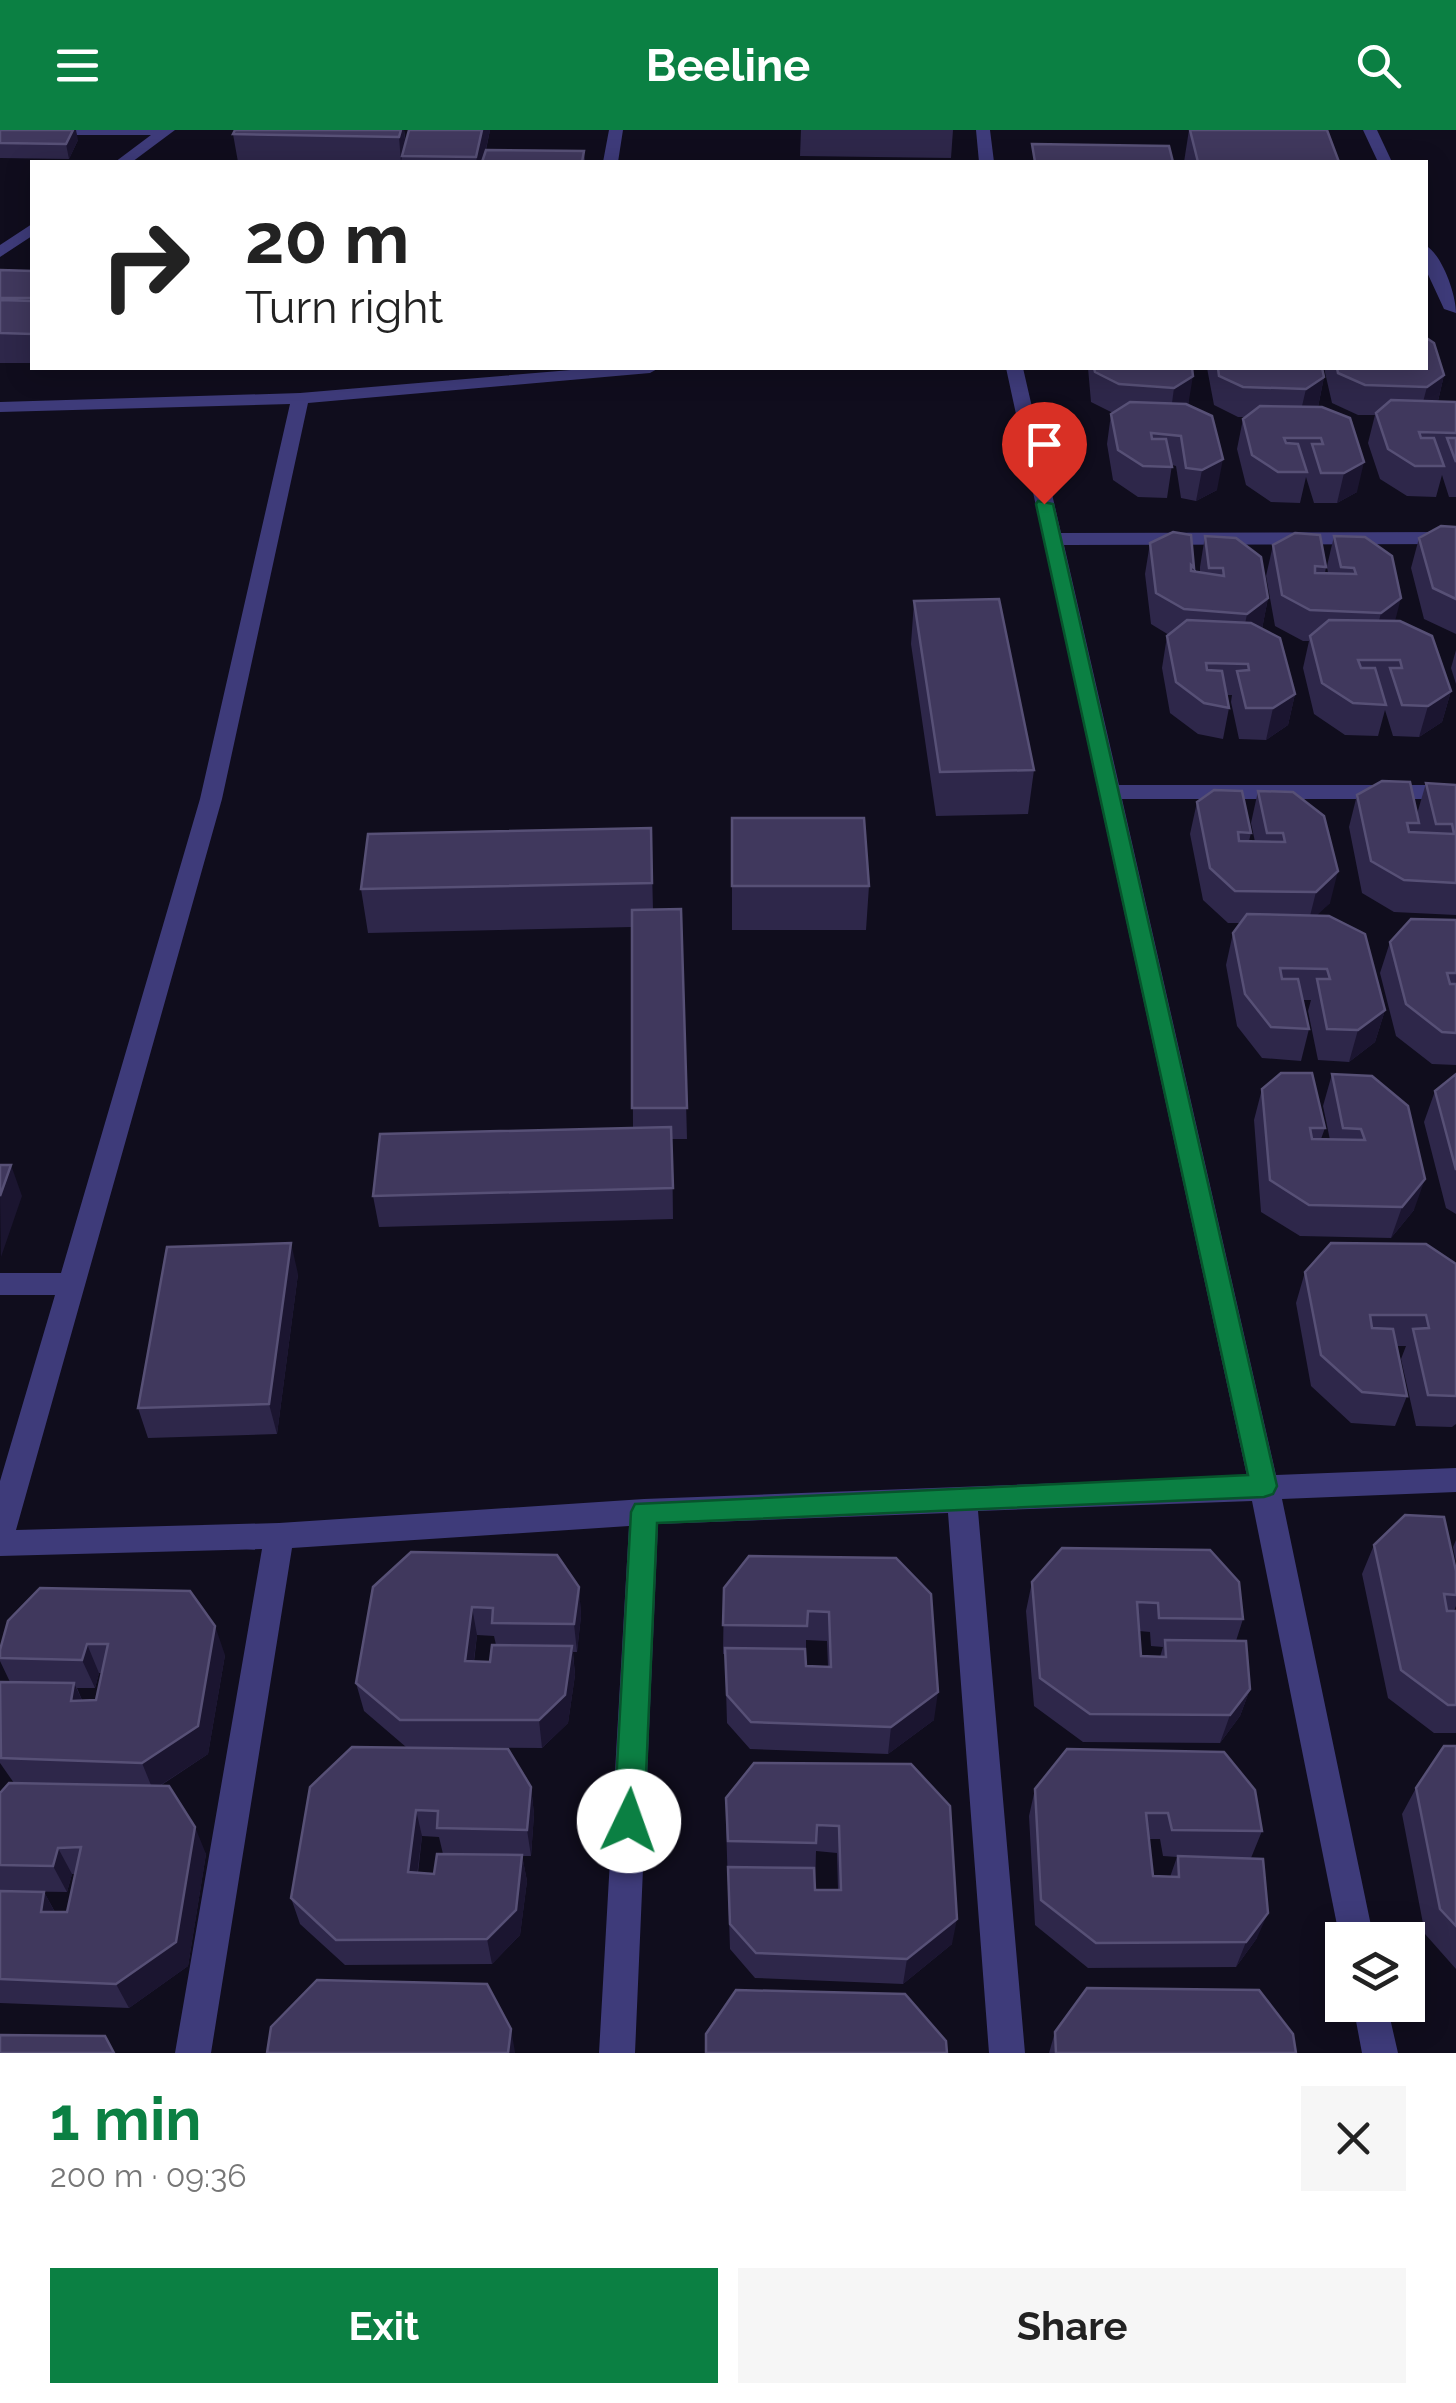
<!DOCTYPE html>
<html lang="en">
<head>
<meta charset="utf-8">
<style>
  body { margin:0; font-family:Raleway,sans-serif; background:#f6f6f6; color:#222; height:100vh; display:flex; flex-direction:column; font-size:38px; white-space:nowrap }
  * { box-sizing:border-box; margin:0 }
  p { font-size:32px; color:#767676 }
  .icon { flex:none; width:55px; height:55px; fill:none; stroke:currentColor; stroke-width:2; stroke-linecap:round; stroke-linejoin:round }
  .map { position:relative; height:1923px; overflow:hidden }
  .side { display:flex; flex-direction:column; background:#fff; flex:1 }
  .side>* { flex:none }
  .guide { position:absolute; left:30px; top:30px; width:1398px; height:210px; border-radius:0px; box-shadow:0 5px 25px #0003; background:#fff; color:#222; overflow:hidden }
  .controls { position:absolute; left:1325px; top:1792px; display:grid; gap:20px }
  .controls a { display:grid; place-items:center; width:100px; height:100px; border-radius:0px; background:#fff; box-shadow:0 5px 25px #0003; font-size:50px }
  .pin { position:absolute; display:grid; place-items:center; width:85px; height:85px; color:#fff; margin:-102px -42px; border-radius:50% 50% 50% 0; rotate:-45deg; box-shadow:0 0 10px #0007 }
  .pin .icon { rotate:45deg }
  .me { position:absolute; width:110px; margin:-55px; rotate:3deg; stroke-linejoin:round; filter:drop-shadow(0 0 8px #0008) }
  .turn { display:flex; align-items:center; gap:35px; height:210px; padding:0 50px; font-size:45px }
  .turn .icon { width:130px; height:130px; stroke-width:2.5 }
  .turn b { display:block; font-size:70px; line-height:85px }
  .round { display:grid; place-items:center; flex:none; width:105px; height:105px; border-radius:0px; background:#f6f6f6 }
  .overview { display:flex; align-items:center; justify-content:space-between; height:170px; padding:0 50px }
  h1 { font-size:60px; font-weight:700; line-height:75px; color:#0b8043 }
  .action { display:flex; gap:20px; margin-top:auto; padding:20px 50px }
  .action a { flex:1; height:115px; border-radius:0px; background:#0b8043; color:#fff; font-size:40px; font-weight:700; line-height:115px; text-align:center }
  .action a+a { background:#f6f6f6; color:#222 }
  header { display:flex; justify-content:space-between; align-items:center; height:130px; padding:0 50px; background:#0b8043; color:#fff; font-size:45px; font-weight:700 }
  .map>svg:first-child { display:block }
  .lines { fill:none; stroke-linecap:round; stroke-linejoin:round }
  .minor { fill:#3e3b7a; fill-rule:evenodd }
  .wall { fill:#2e274a; fill-rule:evenodd }
  .shaded-wall { fill:#1b1530 }
  .building { fill:#40385d; stroke:#575076; stroke-width:2.5 }
  .route { fill:#0b8043; stroke:#07532c; stroke-width:2.5 }
</style>
</head>
<body>
<header><svg class="icon" aria-label="menu" viewBox="0 0 24 24"><path d="M4 6h16M4 12h16M4 18h16"/></svg>Beeline<svg class="icon" aria-label="search" viewBox="0 0 24 24"><circle cx="10" cy="10" r="6"/><path d="M15 15l6 6"/></svg></header>
<div class="map">
<svg width="1456" height="1923" viewBox="0 0 1456 1923">
  <rect width="100%" height="100%" fill="#100d1d"/>
  <g class="lines">
    <path class="minor" d="M0,0H175L132,32H115L151,5H0Z
      M609,0H623L618,32H603Z
      M976,0H990L994,32H979Z
      M1363,0H1377L1392,32H1378Z
      M32,94V106L0,127V115Z
      M1425,115C1442,124 1456,164 1456,183L1444,179L1425,138Z
      M595,238H659L650,243L308,273L222,669L16,1400L279,1393L644,1369L1247,1346L1006,238H1023L1061,403L1456,402V414L1064,415L1119,655H1456V669H1122L1276,1345L1456,1338V1362L1282,1369L1374,1810H1342V1816L1340,1810L1252,1371L978,1381L1025,1923H989L948,1383L658,1394L635,1923H599L629,1396L292,1418L211,1923H175L262,1419L0,1426V1351L55,1165H0V1143H61L200,669L290,274L0,282V272L300,263Z
      M1353,1875H1387L1398,1923H1362Z"/>
  </g>
  <path class="wall" d="M0,0L78,10L69,29L0,28Z
    M235,0H404L406,13L409,0H490L486,20L584,21L585,32H238L233,4Z
    M801,0H953L951,28L800,26Z
    M1189,0H1327L1339,32H1184Z
    M0,140L32,141V233H0Z
    M1088,238H1192L1188,276L1217,360L1196,371L1181,368L1176,336L1172,335L1167,368L1138,367L1113,350L1107,314L1111,284L1113,283L1091,272Z
    M1207,238H1322L1324,247L1318,277L1357,362L1337,373H1314L1306,347L1300,373L1271,372L1246,355L1237,319L1243,289L1245,287H1238L1214,275Z
    M1324,238H1425L1444,245L1438,271L1456,272V367H1449L1442,345L1436,367L1407,366L1380,349L1368,313L1375,285H1358L1332,273Z
    M1456,397V504L1424,489L1411,438L1419,408Z
    M1205,406L1268,468L1262,499L1295,564L1288,595L1266,610L1239,609L1231,572L1232,565H1227L1229,578L1223,609L1198,604L1170,583L1162,538L1167,506L1169,505L1151,494L1145,444L1150,413L1194,438V441L1200,442V437Z
    M1334,406L1395,491L1451,561L1442,592L1419,607L1393,606L1385,580L1378,606L1345,605L1314,584L1303,538L1309,511H1303L1275,496L1266,446L1273,415L1326,437L1325,443H1328L1327,436Z
    M914,471L1034,640L1028,684L936,686L911,514Z
    M1456,520V554L1451,538Z
    M1426,653L1456,655V785L1394,782L1362,763L1349,697L1357,665L1417,684Z
    M1258,661L1330,773L1316,785L1385,880L1375,912L1349,932L1318,930L1308,881L1311,870H1303L1309,899L1301,931L1262,928L1237,896L1226,835L1233,803L1241,793H1228L1203,770L1190,704L1197,672L1251,703L1249,711L1255,712L1251,693Z
    M732,688L869,756L866,800H732Z
    M651,698L653,780L681,779L687,1009H672L673,1089L379,1097L373,1066L633,998L632,797L368,803L361,759Z
    M1456,790V935L1432,934L1396,906L1380,843L1390,812Z
    M1332,944L1414,1080L1391,1108L1300,1106L1261,1082L1254,990L1262,959L1325,998L1321,1009L1330,1010L1323,976Z
    M1456,944V1084L1446,1078L1424,992L1435,961Z
    M1456,1134V1294L1452,1297L1416,1296L1401,1229L1406,1216H1396L1407,1266L1395,1296L1351,1293L1311,1256L1296,1173L1305,1142Z
    M298,1144L277,1304L148,1308L138,1278Z
    M1456,1410V1432L1453,1417Z
    M1374,1415L1456,1441V1476L1454,1481H1456V1603H1434L1388,1568L1362,1444Z
    M1062,1418L1243,1489L1236,1511L1250,1559L1240,1586L1220,1613L1083,1612L1034,1576L1026,1481L1032,1452ZM1139,1501L1150,1502L1151,1516L1163,1517L1160,1527L1141,1526Z
    M896,1428L934,1590L888,1624L750,1619L727,1593L725,1524H723L724,1458ZM806,1510L827,1511L828,1537L806,1536Z
    M373,1457H579L581,1486L577,1522H573L575,1545L568,1593L542,1618L406,1617L364,1581L356,1553ZM477,1505L494,1506L496,1515L490,1532H474Z
    M8,1491L225,1525L208,1624L160,1656L206,1724L188,1836L129,1878L0,1873V1761L44,1762L55,1782H67L75,1744H72L67,1762L0,1761V1663L14,1653L0,1633V1552H10L0,1531V1520ZM99,1543H102L96,1570H82L77,1558H95Z
    M1456,1616V1839L1425,1804L1402,1684L1416,1658Z
    M1067,1619L1262,1701L1251,1728L1257,1808L1236,1837L1088,1838L1035,1795L1029,1686L1035,1659ZM1149,1709H1160L1163,1726L1177,1727L1170,1747L1153,1746Z
    M911,1634L952,1814L903,1854L755,1848L730,1819L726,1695ZM816,1721L837,1723L838,1760H815Z
    M310,1657H531L534,1684L531,1726H522L527,1751L520,1805L492,1834L345,1835L300,1794L291,1768ZM422,1706L439,1707L443,1724L434,1744L418,1743Z
    M1055,1902L1296,1923H1049Z"/>
  <path class="shaded-wall" d="M73,0H76L78,10L69,29L66,14Z
    M401,0H404L406,19L402,26L401,32L399,7Z
    M482,0H490L483,32H477L476,27Z
    M1444,245L1437,275L1419,287L1427,257Z
    M1193,246L1188,276L1170,288L1174,258Z
    M1324,247L1318,277L1299,289L1306,259Z
    M1223,329L1217,360L1196,371L1202,340Z
    M1364,332L1357,362L1337,373L1344,343Z
    M1268,468L1262,499L1241,515L1247,484Z
    M1401,468L1393,499L1373,514L1381,483Z
    M1451,561L1442,592L1419,607L1428,576Z
    M1295,564L1288,595L1266,610L1273,578Z
    M1338,741L1330,773L1308,794L1316,762Z
    M1385,880L1375,912L1349,932L1358,900Z
    M11,1035L22,1066L1,1127L0,1066Z
    M1425,1049L1414,1080L1391,1108L1402,1077Z
    M291,1113L298,1144L277,1304L269,1274Z
    M579,1457L581,1486L577,1522L574,1494Z
    M472,1477L477,1505L470,1559L465,1531Z
    M215,1496L225,1525L208,1624L153,1660L142,1633Z
    M87,1514L99,1543L95,1558L82,1530Z
    M572,1516L575,1545L568,1593L542,1618L539,1590Z
    M74,1553L87,1581L71,1571Z
    M1250,1559L1240,1586L1220,1613L1230,1585Z
    M938,1562L934,1590L888,1624L891,1597Z
    M531,1657L534,1684L531,1726L527,1700Z
    M416,1680L422,1706L414,1768L408,1742Z
    M195,1697L206,1724L188,1836L129,1878L116,1854Z
    M58,1718L72,1744L67,1762L53,1736Z
    M522,1725L527,1751L520,1805L492,1834L487,1809Z
    M44,1762L58,1788L41,1782Z
    M1268,1783L1257,1808L1236,1837L1246,1812Z
    M957,1789L952,1814L903,1854L907,1829Z
    M511,1899L515,1922V1923H508Z"/>
  <path class="building" d="M0,0H73L66,14L0,13Z
    M235,0H401L399,7L233,4Z
    M409,0H482L476,27L402,26Z
    M1190,0H1327L1339,32H1198Z
    M1032,14L1169,16L1173,32H1035Z
    M486,20L584,21L582,32H482Z
    M0,140L32,141V168H0Z
    M0,170L32,171V204L0,203Z
    M1425,207L1434,213L1444,245L1427,257L1365,255L1338,243L1337,238H1425Z
    M1094,238H1192L1193,246L1174,258L1119,254L1095,242Z
    M1218,238H1322L1324,247L1306,259L1243,257L1219,246Z
    M1391,270L1456,272V303L1419,302L1421,308H1434L1444,336H1415L1388,319L1376,283Z
    M1130,272L1186,274L1212,286L1223,329L1202,340L1186,338L1181,306L1151,303L1152,309H1166L1172,337L1143,336L1118,320L1111,284Z
    M1260,276L1322,277L1350,288L1364,332L1344,343H1321L1312,314H1323L1321,308H1284L1286,313L1298,314L1307,342H1278L1252,325L1243,289Z
    M1447,308H1456V332Z
    M1441,396L1456,397V469L1433,458L1419,408Z
    M1173,402L1191,405L1194,438L1191,435V441L1224,446L1223,438H1209L1205,406L1236,408L1261,427L1268,468L1247,484L1184,479L1156,463L1150,413Z
    M1295,403L1320,405L1326,437L1315,436V443L1356,444L1354,438L1341,437L1334,406L1365,407L1392,426L1401,468L1381,483L1310,480L1282,465L1273,415Z
    M999,469L1034,640L940,642L914,471Z
    M1187,490L1251,493L1280,508L1295,564L1273,578H1246L1237,541L1249,540L1248,534L1206,533L1207,540L1222,541L1229,578L1204,573L1176,552L1167,506Z
    M1329,490L1400,491L1432,506L1451,561L1428,576L1402,575L1390,538H1402L1400,530H1358L1361,538H1375L1386,575L1353,573L1322,553L1310,506Z
    M1382,651L1410,652L1419,693H1407L1409,702L1454,704L1452,694H1436L1426,653L1456,655V753L1404,750L1371,731L1357,665Z
    M1214,660L1242,661L1251,703L1238,702L1239,711L1285,712L1283,703H1267L1258,661L1293,662L1324,686L1338,741L1316,762L1235,761L1210,738L1197,672Z
    M732,688H864L869,756H732Z
    M651,698L652,753L361,759L368,704Z
    M681,779L687,978H632V780Z
    M1247,784L1329,786L1365,804L1385,880L1358,900L1327,899L1317,849H1330L1327,839L1280,838L1282,849H1298L1309,899L1271,897L1245,864L1233,803Z
    M1411,789L1456,790V843H1447L1450,854H1456V903L1442,902L1406,874L1390,812Z
    M1281,943H1312L1325,998H1310L1312,1009L1365,1010L1361,999L1343,998L1332,944L1372,946L1408,976L1425,1049L1402,1077L1309,1075L1270,1050L1262,959Z
    M1456,944V1040L1435,961Z
    M671,997L673,1058L373,1066L380,1004Z
    M0,1035H11L0,1066Z
    M291,1113L269,1274L138,1278L167,1117Z
    M1331,1113L1426,1114L1456,1134V1266L1428,1265L1413,1199L1429,1198L1426,1185H1370L1372,1198L1393,1199L1407,1266L1362,1262L1321,1225L1305,1142Z
    M1405,1385L1444,1387L1456,1441V1465L1444,1464L1447,1481H1456V1575H1448L1401,1540L1374,1415Z
    M1062,1418L1210,1420L1239,1452L1243,1489L1159,1488L1158,1473L1137,1472L1141,1526L1166,1527L1165,1510L1246,1511L1250,1559L1230,1585L1090,1584L1040,1548L1032,1452Z
    M411,1422L557,1425L579,1457L574,1494L492,1493L493,1478L472,1477L465,1531L490,1532L492,1515L572,1516L565,1565L539,1590H400L356,1553L373,1457Z
    M749,1426L896,1428L931,1464L938,1562L891,1597L751,1592L727,1565L725,1518L805,1519L806,1536L831,1537L829,1482L808,1481L807,1496L723,1495L724,1458Z
    M40,1458L190,1461L215,1496L198,1596L142,1633L1,1628L0,1552L74,1553L71,1571L96,1570L108,1514H87L82,1530L0,1528V1520L8,1491Z
    M1444,1616H1456V1796L1440,1779L1416,1658Z
    M352,1617L508,1619L531,1657L527,1700L437,1698L438,1681L416,1680L408,1742L434,1744L437,1724L522,1725L516,1780L487,1809L336,1810L291,1768L310,1657Z
    M1067,1619L1224,1622L1255,1660L1262,1701L1172,1700L1168,1683H1146L1153,1746L1179,1747L1178,1726L1263,1729L1268,1783L1246,1812L1096,1813L1041,1770L1035,1659Z
    M754,1633L911,1634L950,1676L957,1789L907,1829L756,1823L730,1794L728,1737L814,1738L815,1760H841L839,1696L817,1695L816,1713L728,1711L726,1668Z
    M9,1653L169,1656L195,1697L176,1812L116,1854L0,1849V1761L44,1762L41,1782H67L81,1717L58,1718L53,1736L0,1735V1663Z
    M317,1850L487,1854L511,1899L508,1923H267L271,1897Z
    M1087,1858L1259,1860L1293,1904L1296,1923H1056L1055,1902Z
    M736,1860L905,1864L946,1911L947,1923H706V1904Z
    M0,1905L105,1906L114,1923H0Z"/>
  <path class="route" d="M1038,371L1053,374L1277,1356L1273,1364L1264,1367L657,1393L644,1691L639,1701L629,1705L618,1701L614,1691L631,1382L635,1374L1248,1345L1036,374Z"/>
</svg>
<div class="controls">
<a><svg class="icon" aria-label="layers" viewBox="0 0 24 24"><path d="M12 4l9 5-9 5-9-5zM3 14l9 5 9-5"/></svg></a>
</div>
<div class="pin" style="left:1044px;top:374px;background:#d93025"><svg class="icon" aria-label="arrive" viewBox="0 0 24 24"><path d="M6 21V4h12l-3 4 3 4H6"/></svg></div>
<svg class="me" style="left:629px;top:1691px" viewBox="-20 -20 40 40"><circle r="19" fill="#fff"/><path d="M0-13L10 11 0 6-10 11z" fill="#0b8043"/></svg>
<div class="guide">
<div class="turn"><svg class="icon" aria-label="right" viewBox="0 0 24 24"><path d="M7 20v-9h11M14 6l5 5-5 5"/></svg><div><b>20 m</b>Turn right</div></div>
</div>
</div>
<section class="side">
<div class="overview"><div><h1>1 min</h1><p>200 m · 09:36</p></div><a class="round"><svg class="icon" aria-label="close" viewBox="0 0 24 24"><path d="M6 6l12 12M18 6L6 18"/></svg></a></div>
<div class="action"><a>Exit</a><a>Share</a></div>
</section>
</body>
</html>
